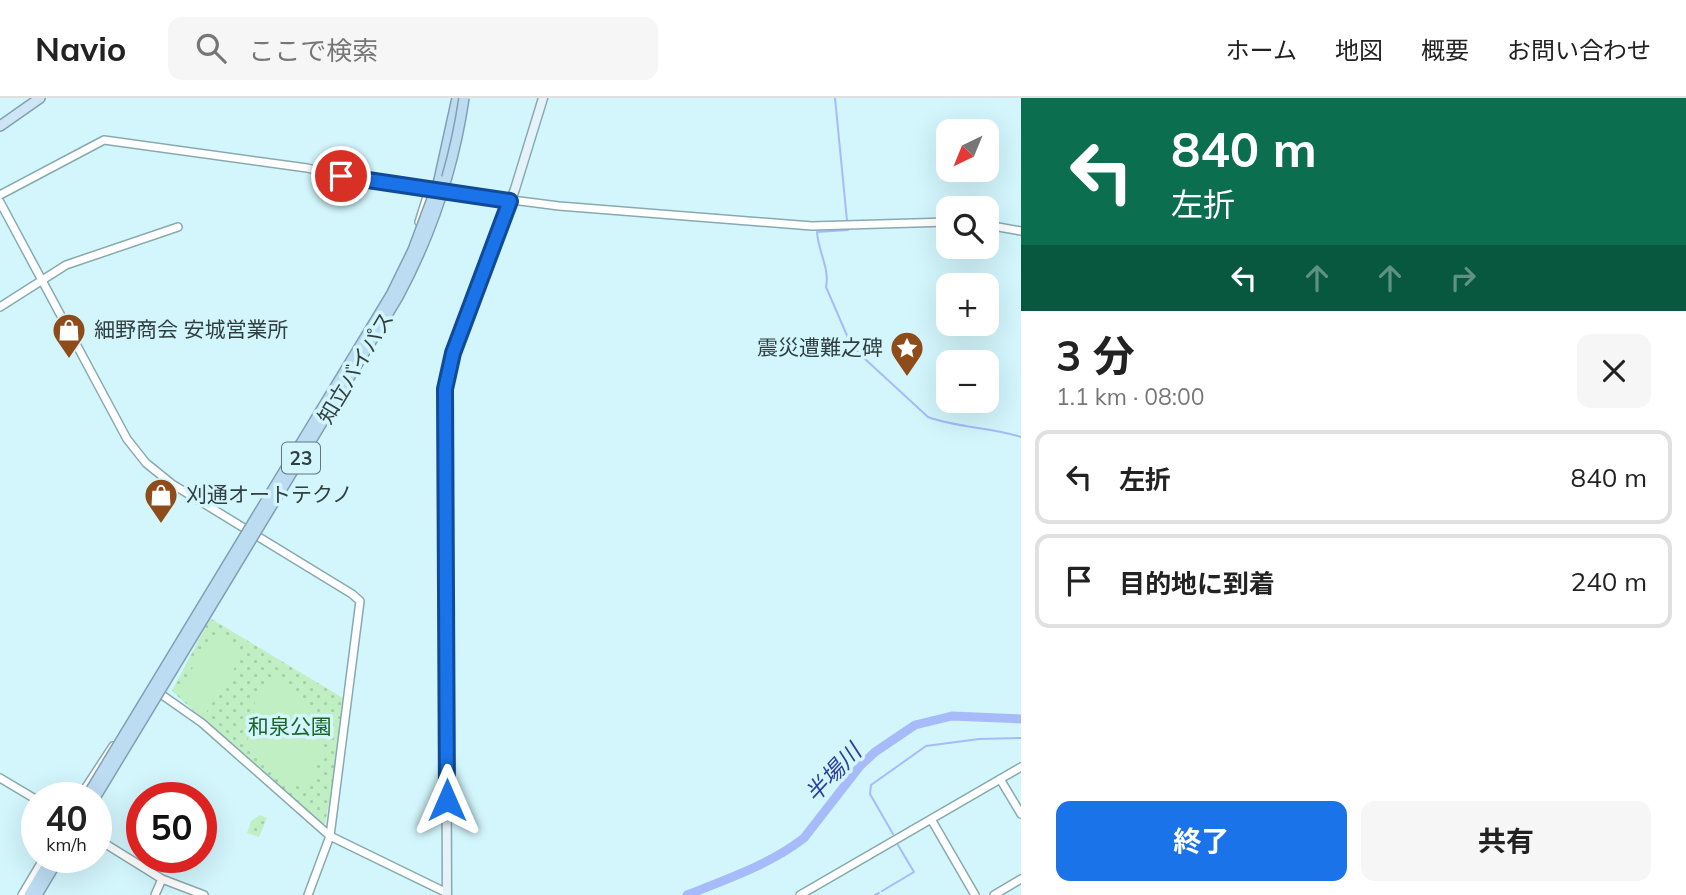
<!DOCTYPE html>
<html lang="ja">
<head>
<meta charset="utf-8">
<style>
  body { margin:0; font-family:Mulish,"Noto Sans JP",sans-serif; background:#f6f6f6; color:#222; height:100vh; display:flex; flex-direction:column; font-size:26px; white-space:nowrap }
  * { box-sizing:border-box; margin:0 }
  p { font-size:23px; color:#767676 }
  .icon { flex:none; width:38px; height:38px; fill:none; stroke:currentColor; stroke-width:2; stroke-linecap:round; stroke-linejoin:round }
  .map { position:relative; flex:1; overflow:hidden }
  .sheet { display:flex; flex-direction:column; background:#fff; width:665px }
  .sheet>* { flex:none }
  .banner { background:#0b6e4f; color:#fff; overflow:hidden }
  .needle { width:46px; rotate:223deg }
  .controls { position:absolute; left:936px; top:21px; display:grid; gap:14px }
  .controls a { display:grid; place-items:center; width:63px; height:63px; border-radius:14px; background:#fff; box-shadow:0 7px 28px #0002; font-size:35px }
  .speed { position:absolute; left:21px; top:684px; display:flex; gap:14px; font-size:35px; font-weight:700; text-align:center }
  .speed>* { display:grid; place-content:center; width:91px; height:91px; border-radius:50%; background:#fff; box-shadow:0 7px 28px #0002; line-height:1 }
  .speed small { font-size:18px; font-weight:400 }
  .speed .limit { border:10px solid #d22; background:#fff; color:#111 }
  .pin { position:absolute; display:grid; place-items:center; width:60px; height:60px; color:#fff; margin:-30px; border:4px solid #fff; border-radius:50%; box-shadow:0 2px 7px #0007 }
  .me { position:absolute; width:77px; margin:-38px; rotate:0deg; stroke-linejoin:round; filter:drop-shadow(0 0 5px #0008) }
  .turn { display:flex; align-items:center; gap:24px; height:147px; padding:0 35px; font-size:32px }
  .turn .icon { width:91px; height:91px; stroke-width:2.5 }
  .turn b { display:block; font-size:49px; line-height:60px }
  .lanes { display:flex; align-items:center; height:66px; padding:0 35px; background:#0003; justify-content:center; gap:35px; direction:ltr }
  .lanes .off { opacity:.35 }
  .round { display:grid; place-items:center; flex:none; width:74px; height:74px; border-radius:14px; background:#f6f6f6 }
  .summary { display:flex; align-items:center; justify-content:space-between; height:119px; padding:0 35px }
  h1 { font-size:42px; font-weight:700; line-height:52px }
  .cta { display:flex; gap:14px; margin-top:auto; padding:14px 35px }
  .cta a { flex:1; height:80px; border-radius:14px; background:#1a73e8; color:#fff; font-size:28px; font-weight:700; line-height:80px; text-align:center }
  .cta a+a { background:#f6f6f6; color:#222 }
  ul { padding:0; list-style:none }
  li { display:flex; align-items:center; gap:21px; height:94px; margin:0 14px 10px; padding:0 21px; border:4px solid #e0e0e0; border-radius:14px }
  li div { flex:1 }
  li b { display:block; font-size:26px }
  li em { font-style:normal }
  header { display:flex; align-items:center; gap:42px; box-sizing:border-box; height:98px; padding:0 35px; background:#fff; border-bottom:2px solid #e0e0e0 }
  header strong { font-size:33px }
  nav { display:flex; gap:38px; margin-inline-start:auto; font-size:24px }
  .search { width:490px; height:63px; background:#f6f6f6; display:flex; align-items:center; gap:18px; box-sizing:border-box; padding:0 24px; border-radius:14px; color:#767676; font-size:26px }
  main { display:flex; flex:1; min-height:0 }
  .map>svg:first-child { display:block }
  .park { fill:url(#park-dots) }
  .garden { fill:#c0efc4 }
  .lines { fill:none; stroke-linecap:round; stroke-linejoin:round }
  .stream { stroke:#a7bbfb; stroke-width:2 }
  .river { stroke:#a7bbfb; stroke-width:9 }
  .tertiary-casing { stroke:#88aaaf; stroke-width:10 }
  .secondary-casing { stroke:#88aaaf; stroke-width:11 }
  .primary-casing { stroke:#819fb2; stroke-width:12 }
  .trunk-casing { stroke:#819fb2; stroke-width:12 }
  .tertiary { stroke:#fff; stroke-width:7 }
  .secondary { stroke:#e6f2fa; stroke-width:8 }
  .primary { stroke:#cde5f5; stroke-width:9 }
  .trunk { stroke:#bcdcf2; stroke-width:9 }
  .trunk-bridge-casing { stroke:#819fb2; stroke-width:12; stroke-linecap:butt }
  .trunk-bridge { stroke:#bcdcf2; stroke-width:9 }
  .route-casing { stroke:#114b97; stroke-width:18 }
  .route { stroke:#1a73e8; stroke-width:12 }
  .labels { text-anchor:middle; stroke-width:7; stroke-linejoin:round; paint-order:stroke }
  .shield { fill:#d2f6fc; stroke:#617679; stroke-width:2 }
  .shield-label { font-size:19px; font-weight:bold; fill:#313f41 }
  .poi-label { font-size:21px; fill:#313f41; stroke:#d2f6fc; text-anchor:start }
  .street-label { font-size:21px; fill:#313f41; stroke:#d2f6fc }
  .park-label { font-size:21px; fill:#1a652a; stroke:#d2f6fc }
  .water-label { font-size:23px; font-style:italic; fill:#2f3e98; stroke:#d2f6fc }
</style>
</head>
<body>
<header>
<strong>Navio</strong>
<div class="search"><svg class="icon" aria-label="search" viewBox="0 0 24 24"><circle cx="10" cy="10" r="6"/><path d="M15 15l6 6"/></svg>ここで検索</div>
<nav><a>ホーム</a><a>地図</a><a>概要</a><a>お問い合わせ</a></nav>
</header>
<main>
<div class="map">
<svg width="1021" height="797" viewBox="0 0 1021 797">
  <defs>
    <pattern id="park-dots" width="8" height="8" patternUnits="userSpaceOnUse" patternTransform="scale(1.75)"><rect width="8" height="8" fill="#c0efc4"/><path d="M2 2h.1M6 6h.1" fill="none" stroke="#a5ceaa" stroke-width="1.8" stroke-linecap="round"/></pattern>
  </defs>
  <rect width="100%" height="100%" fill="#d2f6fc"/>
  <path class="park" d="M210,520L348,603L325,726L311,719L172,593Z
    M260,717L267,720L259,739L247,735L251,723Z"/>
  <path class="garden" d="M220,539L245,554L203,619L177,596L209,542Z
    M269,583H284L320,616L326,625L322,652L310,684L300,689L290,685L249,649L247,636L259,589Z"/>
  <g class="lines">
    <path class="stream" d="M835,0L847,123
      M848,132L817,134C818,153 830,171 826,189L852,249L928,319C958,330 991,329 1021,339
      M893,736L870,696L871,687L926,648L979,641L1021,640
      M882,793L914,774L898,747
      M875,797L879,795"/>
    <path class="river" d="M687,797C727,781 769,767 804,740L860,668L875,654L915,627L952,618L1021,621"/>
    <defs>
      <path id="tertiary" d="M0,97L104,42L307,70L356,82L559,108L812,128L948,124
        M0,104L127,341L146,365L172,386L352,496L360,503L330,738L308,797
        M419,124L429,92
        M987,127L1021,133
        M0,209L66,167L178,129
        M155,592L202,625L330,738L447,795
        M0,680L37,702
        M1000,681L1021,716
        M79,700L113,648
        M931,721L975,797
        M96,740L162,781L204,797
        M22,797L44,760
        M155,797L162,781
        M800,797L1021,669
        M994,797L1021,781"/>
      <path id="secondary" d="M447,797L445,291L453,255L515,91L543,0"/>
      <path id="primary" d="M0,28L40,0"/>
      <path id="trunk" d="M439,82L457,0
        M29,797L51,760
        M37,797L59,760"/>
    </defs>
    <use href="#tertiary" class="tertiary-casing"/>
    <use href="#secondary" class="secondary-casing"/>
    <use href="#primary" class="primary-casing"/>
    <use href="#trunk" class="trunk-casing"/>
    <use href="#tertiary" class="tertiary"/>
    <use href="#secondary" class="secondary"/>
    <use href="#primary" class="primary"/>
    <use href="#trunk" class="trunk"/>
    <defs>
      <path id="trunk-bridge" d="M86,700L392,195L413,152L439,82
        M95,700L398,199C431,137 454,69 464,0"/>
    </defs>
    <use href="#trunk-bridge" class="trunk-bridge-casing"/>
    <use href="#trunk-bridge" class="trunk-bridge"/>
  </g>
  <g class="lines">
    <defs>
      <path id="route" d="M341,78L510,103L453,255L445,291L447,702"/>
    </defs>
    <use href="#route" class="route-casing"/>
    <use href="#route" class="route"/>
  </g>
  <defs>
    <symbol id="shop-pin" viewBox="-11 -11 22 30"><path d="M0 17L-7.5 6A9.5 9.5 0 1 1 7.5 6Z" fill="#8e4c1a" stroke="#d2f6fc"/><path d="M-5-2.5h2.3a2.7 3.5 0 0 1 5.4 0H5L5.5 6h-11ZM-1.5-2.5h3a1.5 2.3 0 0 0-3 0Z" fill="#fff"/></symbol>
    <symbol id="sight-pin" viewBox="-11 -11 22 30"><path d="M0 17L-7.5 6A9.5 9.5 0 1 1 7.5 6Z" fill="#8e4c1a" stroke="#d2f6fc"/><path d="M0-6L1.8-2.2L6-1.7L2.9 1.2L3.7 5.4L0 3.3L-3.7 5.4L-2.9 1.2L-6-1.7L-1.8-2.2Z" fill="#fff"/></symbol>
  </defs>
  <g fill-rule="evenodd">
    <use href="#shop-pin" x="50" y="213" width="38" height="52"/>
    <use href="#sight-pin" x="888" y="231" width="38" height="52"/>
    <use href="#shop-pin" x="142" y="378" width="38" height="52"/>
  </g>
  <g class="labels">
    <rect class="shield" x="282" y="344.5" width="38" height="31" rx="5"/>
    <g class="shield-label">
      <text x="301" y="367">23</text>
    </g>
    <g class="poi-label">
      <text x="94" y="239">細野商会 安城営業所</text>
      <text x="883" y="257" text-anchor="end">震災遭難之碑</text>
      <text x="186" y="404">刈通オートテクノ</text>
    </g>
    <g class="street-label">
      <text transform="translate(356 270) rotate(-59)" y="7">知立バイパス</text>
    </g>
    <g class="park-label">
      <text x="290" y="636">和泉公園</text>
    </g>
    <g class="water-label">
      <text transform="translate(833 675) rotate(-47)" y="8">半場川</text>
    </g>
  </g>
</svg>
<div class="controls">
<a><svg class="needle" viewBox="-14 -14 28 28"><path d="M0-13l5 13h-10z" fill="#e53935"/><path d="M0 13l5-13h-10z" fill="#767676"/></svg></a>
<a><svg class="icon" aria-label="search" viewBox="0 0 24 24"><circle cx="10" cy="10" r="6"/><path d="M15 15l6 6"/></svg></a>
<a>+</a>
<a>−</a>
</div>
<div class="speed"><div>40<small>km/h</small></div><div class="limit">50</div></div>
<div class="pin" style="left:341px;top:78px;background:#d93025"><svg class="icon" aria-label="arrive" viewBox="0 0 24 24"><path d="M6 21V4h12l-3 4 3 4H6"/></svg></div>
<svg class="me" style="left:447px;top:702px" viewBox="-20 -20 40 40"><path d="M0-17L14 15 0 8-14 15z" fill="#1a73e8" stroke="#fff" stroke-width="4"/></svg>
</div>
<section class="sheet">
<div class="banner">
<div class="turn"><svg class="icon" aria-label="left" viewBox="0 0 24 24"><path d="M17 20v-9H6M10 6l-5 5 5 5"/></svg><div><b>840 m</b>左折</div></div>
<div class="lanes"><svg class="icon" aria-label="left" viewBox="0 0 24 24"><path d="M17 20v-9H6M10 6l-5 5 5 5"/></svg><svg class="icon off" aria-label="ahead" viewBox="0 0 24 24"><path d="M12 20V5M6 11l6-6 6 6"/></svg><svg class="icon off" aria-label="ahead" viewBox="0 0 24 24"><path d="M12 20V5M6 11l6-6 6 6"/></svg><svg class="icon off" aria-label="right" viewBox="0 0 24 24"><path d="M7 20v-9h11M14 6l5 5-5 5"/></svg></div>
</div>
<div class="summary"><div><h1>3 分</h1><p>1.1 km · 08:00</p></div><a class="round"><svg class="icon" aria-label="close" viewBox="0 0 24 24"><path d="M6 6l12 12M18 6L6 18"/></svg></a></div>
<ul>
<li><svg class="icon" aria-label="left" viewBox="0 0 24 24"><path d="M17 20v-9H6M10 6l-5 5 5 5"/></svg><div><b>左折</b></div><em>840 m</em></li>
<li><svg class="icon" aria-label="arrive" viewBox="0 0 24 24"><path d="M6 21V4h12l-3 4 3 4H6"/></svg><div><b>目的地に到着</b></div><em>240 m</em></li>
</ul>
<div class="cta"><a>終了</a><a>共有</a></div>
</section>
</main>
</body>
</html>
